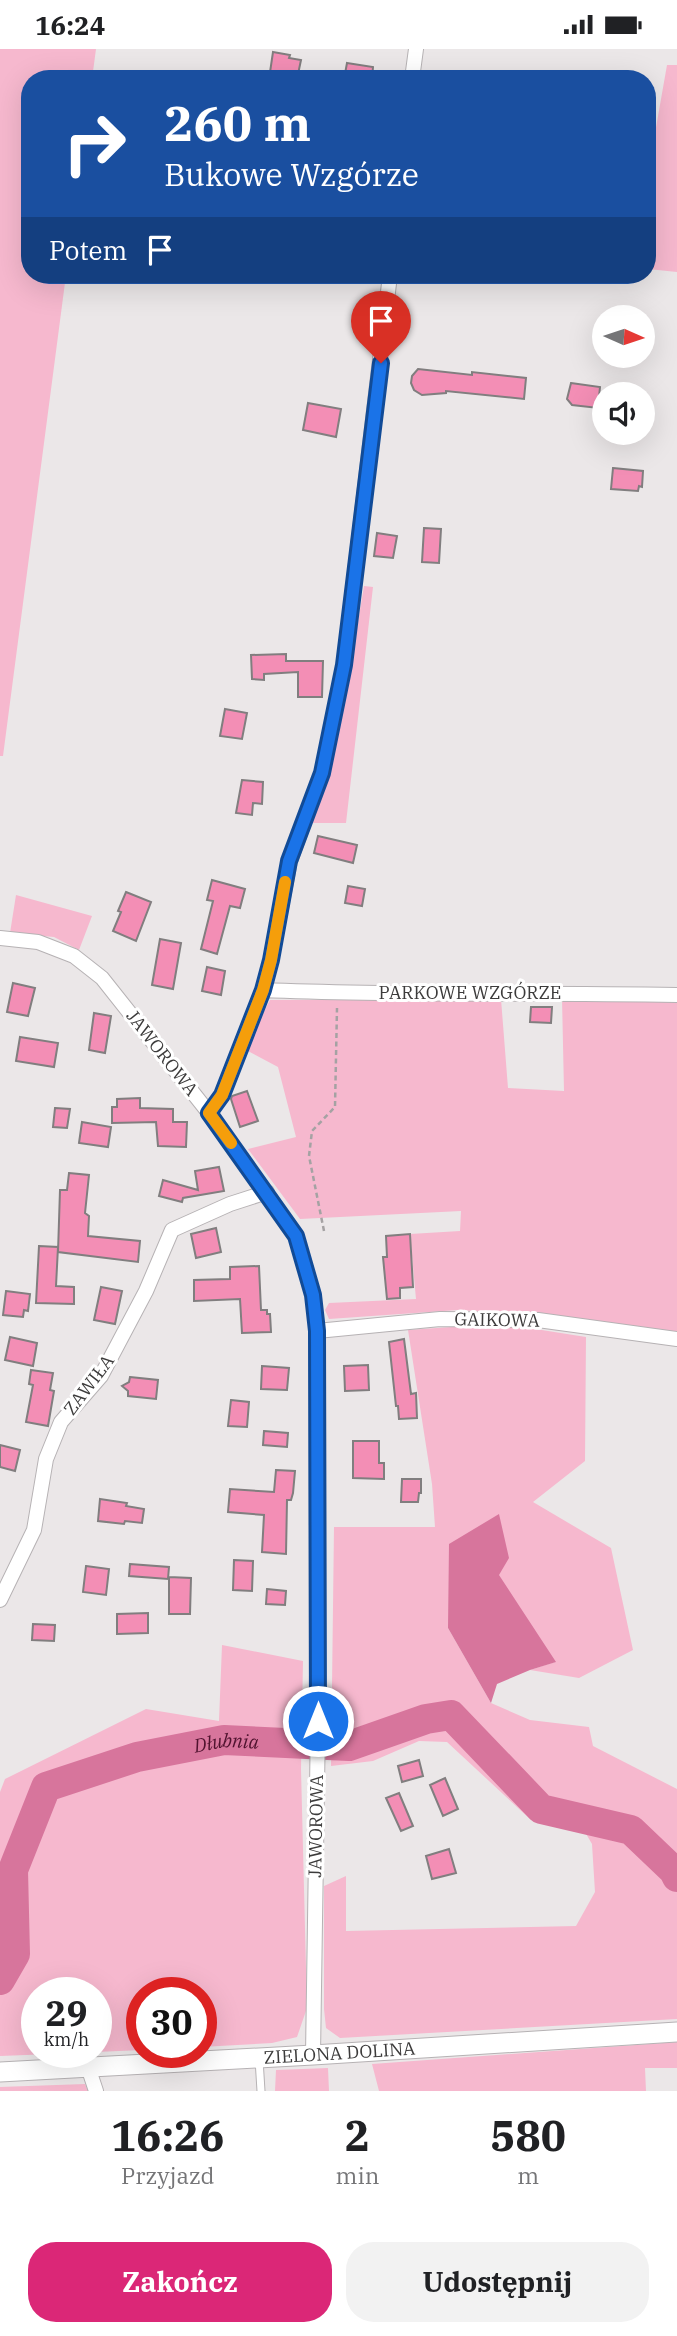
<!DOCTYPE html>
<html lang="pl">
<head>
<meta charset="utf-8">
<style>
  body { margin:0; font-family:"IBM Plex Serif",serif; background:#f2f2f2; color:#202124; height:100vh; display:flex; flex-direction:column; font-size:26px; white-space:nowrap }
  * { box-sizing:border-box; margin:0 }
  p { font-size:23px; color:#757577 }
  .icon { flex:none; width:38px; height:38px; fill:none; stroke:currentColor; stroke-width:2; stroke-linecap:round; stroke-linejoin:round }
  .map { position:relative; height:2042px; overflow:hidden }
  .side { display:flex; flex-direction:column; background:#fff; flex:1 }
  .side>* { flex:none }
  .banner { position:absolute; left:21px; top:21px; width:635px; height:214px; border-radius:28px; box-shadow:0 7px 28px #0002; background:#1a4fa0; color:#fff; overflow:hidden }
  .needle { width:46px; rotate:93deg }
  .tools { position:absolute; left:592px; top:256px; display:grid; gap:14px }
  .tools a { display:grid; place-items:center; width:63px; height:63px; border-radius:50%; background:#fff; box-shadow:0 7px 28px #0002; font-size:35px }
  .speed { position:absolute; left:21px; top:1928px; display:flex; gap:14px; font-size:35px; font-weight:700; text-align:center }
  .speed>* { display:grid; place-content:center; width:91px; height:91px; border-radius:50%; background:#fff; box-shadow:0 7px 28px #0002; line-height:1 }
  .speed small { font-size:18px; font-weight:400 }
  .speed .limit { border:10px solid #d22; background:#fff; color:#111 }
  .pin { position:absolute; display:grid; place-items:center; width:60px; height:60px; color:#fff; margin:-72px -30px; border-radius:50% 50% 50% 0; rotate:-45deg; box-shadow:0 0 7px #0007 }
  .pin .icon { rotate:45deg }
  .me { position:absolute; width:77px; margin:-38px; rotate:0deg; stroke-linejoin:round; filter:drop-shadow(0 0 5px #0008) }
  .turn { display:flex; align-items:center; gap:24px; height:147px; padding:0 28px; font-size:32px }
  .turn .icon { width:91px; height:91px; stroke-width:2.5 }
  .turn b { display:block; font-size:49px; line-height:60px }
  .then { display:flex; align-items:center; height:66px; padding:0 28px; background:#0003; gap:14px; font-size:26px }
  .eta { display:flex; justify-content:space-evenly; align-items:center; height:119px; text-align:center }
  .eta b { font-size:42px; font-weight:700; line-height:49px }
  .cta { display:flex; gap:14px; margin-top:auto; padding:14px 28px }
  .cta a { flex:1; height:80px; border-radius:28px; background:#db2777; color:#fff; font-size:28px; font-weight:700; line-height:80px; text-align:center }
  .cta a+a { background:#f2f2f2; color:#202124 }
  .status { display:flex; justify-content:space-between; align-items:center; height:49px; padding:0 35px; background:#fff; direction:ltr }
  .status svg { height:19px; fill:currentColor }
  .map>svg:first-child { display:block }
  .green { fill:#f6b8ce }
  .water { fill:#d7759c }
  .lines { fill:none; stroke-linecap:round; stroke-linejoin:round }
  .river { stroke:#d7759c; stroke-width:30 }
  .building { fill:#f38eb5; stroke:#817e7f; stroke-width:2 }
  .lane-casing { stroke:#b6b2b4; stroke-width:9 }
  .street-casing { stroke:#b6b2b4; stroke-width:16 }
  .secondary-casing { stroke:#b6b2b4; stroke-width:21 }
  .path { stroke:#a5a2a3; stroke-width:2.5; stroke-dasharray:5 3.5; stroke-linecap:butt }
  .lane { stroke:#fff; stroke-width:7 }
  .street { stroke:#fff; stroke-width:14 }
  .secondary { stroke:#fff; stroke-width:19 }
  .route-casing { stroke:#114b97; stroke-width:18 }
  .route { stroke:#1a73e8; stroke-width:12 }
  .slow { stroke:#f59e0b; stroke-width:12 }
  .labels { text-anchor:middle; stroke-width:6; stroke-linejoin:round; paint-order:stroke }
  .street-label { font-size:18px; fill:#3c3b3b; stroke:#fff }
  .water-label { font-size:19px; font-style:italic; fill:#50132f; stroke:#fff }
</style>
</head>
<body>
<div class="status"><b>16:24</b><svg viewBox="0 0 49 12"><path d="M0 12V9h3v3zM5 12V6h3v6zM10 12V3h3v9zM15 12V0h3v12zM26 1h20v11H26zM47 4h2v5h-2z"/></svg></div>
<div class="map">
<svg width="677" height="2042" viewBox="0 0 677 2042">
  <rect width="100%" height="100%" fill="#ebe7e8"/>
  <path class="green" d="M0,0H96L92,30H30V226H66L3,707H0Z
    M667,16H677V223L648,220V124Z
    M364,537L373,538L346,774H310L331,708L346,645Z
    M16,846L92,867L79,901L54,888L10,884Z
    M562,949L677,951V1285L533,1266L458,1261L329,1270L325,1261L329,1254L416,1250L410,1185L460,1182L461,1162L300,1170L248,1100L296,1088L278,1018L244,1000L270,951L501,950L508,1039L564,1042Z
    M480,1276L529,1279L586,1288L585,1412L533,1453L611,1499L633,1601L579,1629L530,1621L555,1613L498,1526L448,1579L491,1654L530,1671L589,1678L593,1697L677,1740V1970L340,1989L326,1979L324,1960V1837L346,1827V1882L576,1877L595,1843L592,1795L585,1783L531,1771L447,1693L419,1692L373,1712L331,1717L334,1478H435L432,1435L408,1281Z
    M222,1596L303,1612L301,1720L307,1959L297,1988L272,1994L201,1998V1944H142V2001L96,2003V1944H37V2004H78L0,2007V1743L5,1730L146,1660L219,1672Z
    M677,1993V2019H645L646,2042H379L372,2015Z
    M328,2019L329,2042H275L276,2021Z
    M85,2035L88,2042H0V2038Z"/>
  <path class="water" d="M499,1465L509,1509L499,1526L556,1613L530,1621L497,1635L491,1654L448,1579L449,1495Z"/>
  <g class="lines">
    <path class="river" id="s1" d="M0,1931L15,1905L13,1821L46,1738L137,1708L224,1691L349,1697L426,1670L451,1666L541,1760L631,1781L674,1822L677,1828"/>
  </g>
  <path class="building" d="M273,3L290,6L289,9L301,11L297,30H269Z
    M347,14L373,18L372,30H344Z
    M418,320L472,326V323L526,329L524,350L446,342V344L422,346L414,341L411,334L412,327Z
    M571,334L600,338L598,359L572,356L567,350Z
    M308,354L341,360L336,388L303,381Z
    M613,419L643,422L642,438L639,437L638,442L611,440Z
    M424,479L441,480L439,514L422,513Z
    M377,484L397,487L393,509L374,507Z
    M286,605V612H323L322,648H298V623L264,625V631L252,630L251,606Z
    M225,660L247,664L242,690L220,687Z
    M242,731L263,733L262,755L253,754L252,766L236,764Z
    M318,787L357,796L353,814L314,804Z
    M212,831L245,840L240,859L230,857L217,905L201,900L213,852L207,851Z
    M348,837L365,840L362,857L345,854Z
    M126,843L151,853L136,892L113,882L121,863L118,862Z
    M160,890L181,894L173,940L152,936Z
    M207,918L225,922L221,946L202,942Z
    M13,934L35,939L28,967L7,963Z
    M531,958H552L551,974L530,973Z
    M94,964L111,967L105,1004L89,1001Z
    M20,988L58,994L54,1018L16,1012Z
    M247,1042L258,1072L240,1078L231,1050L232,1047Z
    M140,1049V1059L173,1060V1073H187L186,1098L158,1097L156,1073L112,1074V1058H117V1050Z
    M55,1059L70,1060L67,1079L53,1078Z
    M82,1073L111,1078L108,1098L79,1094Z
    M219,1118L224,1142L183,1149L182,1153L159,1147L163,1131L198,1141L195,1122Z
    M69,1124L89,1126L85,1164L89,1167L88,1187L140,1192L138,1213L58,1203L60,1141H67Z
    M216,1179L221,1203L196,1209L191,1185Z
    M410,1185L413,1238L400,1239V1249L387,1250L383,1208H387L386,1187Z
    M39,1197L58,1198L56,1237L74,1238V1255L36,1254Z
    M259,1217L261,1261H267V1265H270L271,1283L242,1284L240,1250L194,1252V1231L230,1230V1218Z
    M101,1238L122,1242L115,1275L94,1271Z
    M6,1242L30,1245L28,1262L24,1261L23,1268L3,1266Z
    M10,1288L37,1294L33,1317L5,1311Z
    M404,1290L411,1345L416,1344L417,1369L399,1370L398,1357H396L389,1293Z
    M368,1316L369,1341L345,1342L344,1317Z
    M262,1317L289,1319L287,1341L261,1340Z
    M31,1321L53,1324L50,1341L54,1342L48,1377L26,1373L33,1336L29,1335Z
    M130,1328L158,1331L156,1350L128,1347V1342L122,1337L129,1333Z
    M231,1351L249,1353L247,1378L228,1377Z
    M264,1382L288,1384L287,1398L263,1396Z
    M353,1392H379V1414H384V1430L353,1429Z
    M0,1396L20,1401L15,1422L0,1418Z
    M276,1421L295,1422L293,1444L291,1451H287L286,1505L262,1503L264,1466L228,1463L230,1440L274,1443Z
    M402,1430H421V1444H419L418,1453H401Z
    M100,1450L127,1454L126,1457L144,1460L142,1474L125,1472L124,1475L98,1472Z
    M234,1511L253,1512L252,1542L233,1541Z
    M130,1515L169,1518L168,1530L129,1527Z
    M86,1517L109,1520L106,1546L83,1543Z
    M169,1528L191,1529L190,1565H169Z
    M267,1540L286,1542L285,1556L266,1555Z
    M148,1564V1584L117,1585V1565Z
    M33,1575L55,1576L54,1592L32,1591Z
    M419,1711L423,1727L402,1733L398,1717Z
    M445,1729L458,1760L443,1767L430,1736Z
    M399,1744L413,1777L401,1782L386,1749Z
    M449,1800L456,1824L432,1830L426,1807Z"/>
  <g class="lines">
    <defs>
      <path id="lane" d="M259,2010L261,2042"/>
      <path id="street" d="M412,30L416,0
        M0,889L38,893L74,907L102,929L209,1064L296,1187L313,1246L317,1282L318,1672L313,2006
        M263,941C401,947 539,943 677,946
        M209,1064L222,1046L263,941L271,911L290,812L322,724L344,616L390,226
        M317,1282L440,1270L538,1271L677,1290
        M0,1551L34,1481L46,1410L61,1373L101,1327L146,1242L172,1181L230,1155L267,1143
        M88,2018L96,2042"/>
      <g id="secondary">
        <path id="s2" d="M0,2023L313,2006L677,1983"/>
      </g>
    </defs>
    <use href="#lane" class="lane-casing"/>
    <use href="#street" class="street-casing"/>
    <use href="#secondary" class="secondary-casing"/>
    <path class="path" d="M324,1182L309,1107L312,1082L335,1058L337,959"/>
    <use href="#lane" class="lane"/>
    <use href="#street" class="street"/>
    <use href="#secondary" class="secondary"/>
  </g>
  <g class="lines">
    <defs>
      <path id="route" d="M318,1672L317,1282L313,1246L296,1187L209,1064L222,1046L263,941L271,911L289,812L322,724L344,616L381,314"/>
    </defs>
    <use href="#route" class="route-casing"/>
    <use href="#route" class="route"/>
    <path class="slow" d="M231,1094L209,1064L222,1046L263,941L271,911L285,833"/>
  </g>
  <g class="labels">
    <g class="street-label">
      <text x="470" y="950">PARKOWE WZGÓRZE</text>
      <text transform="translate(162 1004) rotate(52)" y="6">JAWOROWA</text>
      <text transform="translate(497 1271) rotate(1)" y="6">GAIKOWA</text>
      <text transform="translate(89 1336) rotate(-53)" y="6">ZAWIŁA</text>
      <text transform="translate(316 1777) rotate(-89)" y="6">JAWOROWA</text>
      <text dy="6" stroke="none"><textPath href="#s2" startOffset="340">ZIELONA DOLINA</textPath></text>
    </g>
    <g class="water-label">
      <text dy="7" stroke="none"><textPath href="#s1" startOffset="390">Dłubnia</textPath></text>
    </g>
  </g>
</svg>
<div class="tools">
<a><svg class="needle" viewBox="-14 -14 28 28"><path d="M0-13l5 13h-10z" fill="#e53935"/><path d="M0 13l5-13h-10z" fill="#757577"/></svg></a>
<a><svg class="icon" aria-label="sound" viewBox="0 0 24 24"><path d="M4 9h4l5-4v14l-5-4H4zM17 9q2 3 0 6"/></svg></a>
</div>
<div class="speed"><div>29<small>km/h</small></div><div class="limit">30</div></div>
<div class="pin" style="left:381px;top:314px;background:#d93025"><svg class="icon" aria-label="arrive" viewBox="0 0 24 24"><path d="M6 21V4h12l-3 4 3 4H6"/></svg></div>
<svg class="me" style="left:318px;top:1672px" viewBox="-20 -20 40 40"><circle r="17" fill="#1a73e8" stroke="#fff" stroke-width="3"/><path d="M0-11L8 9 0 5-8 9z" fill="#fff"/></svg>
<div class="banner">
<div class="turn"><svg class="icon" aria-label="right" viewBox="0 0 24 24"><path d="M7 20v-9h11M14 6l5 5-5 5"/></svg><div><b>260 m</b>Bukowe Wzgórze</div></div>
<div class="then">Potem<svg class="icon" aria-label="arrive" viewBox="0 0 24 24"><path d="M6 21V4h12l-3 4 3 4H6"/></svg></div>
</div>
</div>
<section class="side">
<div class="eta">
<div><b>16:26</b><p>Przyjazd</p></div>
<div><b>2</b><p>min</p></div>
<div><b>580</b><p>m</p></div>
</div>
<div class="cta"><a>Zakończ</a><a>Udostępnij</a></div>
</section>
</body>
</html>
